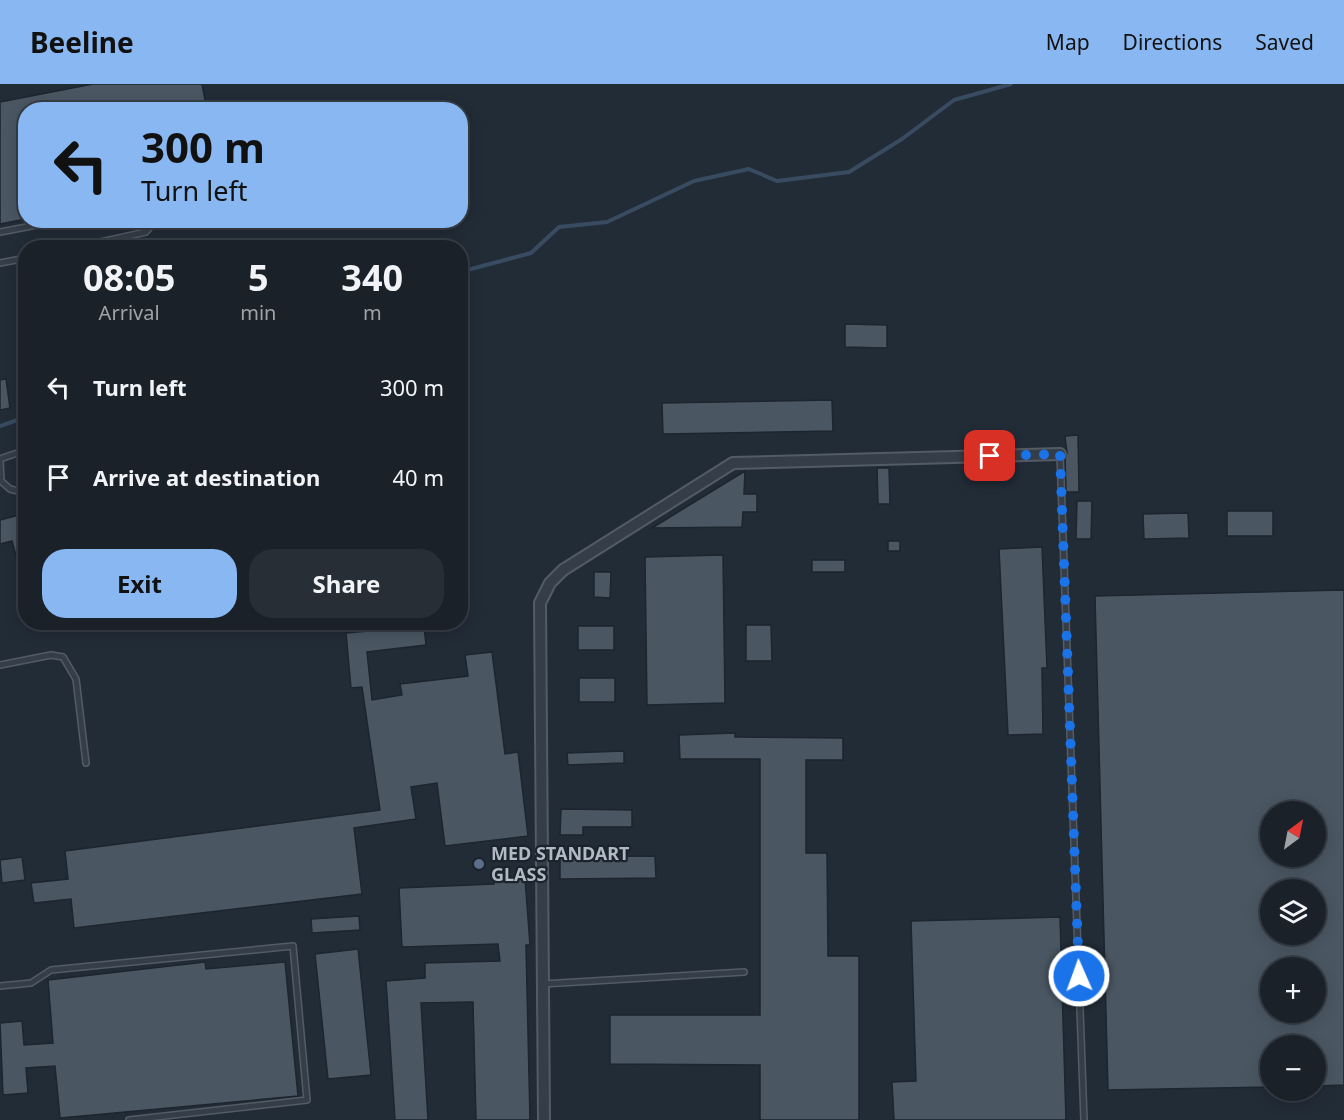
<!DOCTYPE html>
<html lang="en">
<head>
<meta charset="utf-8">
<style>
  body { margin:0; font-family:"Noto Sans",sans-serif; background:#272e35; color:#f1f3f6; height:100vh; display:flex; flex-direction:column; font-size:22px; white-space:nowrap }
  * { box-sizing:border-box; margin:0 }
  p { font-size:20px; color:#9fa3a8 }
  .icon { flex:none; width:33px; height:33px; fill:none; stroke:currentColor; stroke-width:2; stroke-linecap:round; stroke-linejoin:round }
  .map { position:relative; flex:1; overflow:hidden }
  .side { position:absolute; left:18px; top:156px; width:450px; height:390px; display:flex; flex-direction:column; background:#1a2129; border-radius:24px; box-shadow:0 3px 15px #0003,0 0 0 2px #383e46 }
  .side>* { flex:none }
  .top-card { position:absolute; left:18px; top:18px; width:450px; height:126px; border-radius:24px; box-shadow:0 3px 15px #0003,0 0 0 2px #383e46; background:#88b7f1; color:#111; overflow:hidden }
  .needle { width:39px; rotate:32deg }
  .tools { position:absolute; left:1260px; top:717px; display:grid; gap:12px }
  .tools a { display:grid; place-items:center; width:66px; height:66px; border-radius:50%; background:#1a2129; box-shadow:0 3px 15px #0003,0 0 0 2px #383e46; font-size:30px }
  .pin { position:absolute; display:grid; place-items:center; width:51px; height:51px; color:#fff; margin:-26px; border-radius:12px; box-shadow:0 3px 9px #0006 }
  .me { position:absolute; width:66px; margin:-33px; rotate:358deg; stroke-linejoin:round; filter:drop-shadow(0 0 4px #0008) }
  .turn { display:flex; align-items:center; gap:21px; height:126px; padding:0 24px; font-size:27px }
  .turn .icon { width:78px; height:78px; stroke-width:2.5 }
  .turn b { display:block; font-size:42px; line-height:51px }
  .eta { display:flex; justify-content:space-evenly; align-items:center; height:102px; text-align:center }
  .eta b { font-size:36px; font-weight:700; line-height:42px }
  .action { display:flex; gap:12px; margin-top:auto; padding:12px 24px }
  .action a { flex:1; height:69px; border-radius:24px; background:#88b7f1; color:#111; font-size:24px; font-weight:700; line-height:69px; text-align:center }
  .action a+a { background:#272e35; color:#f1f3f6 }
  ul { padding:0; list-style:none }
  li { display:flex; align-items:center; gap:18px; height:90px; padding:0 24px }
  li div { flex:1 }
  li b { display:block; font-size:22px }
  li em { font-style:normal }
  header { display:flex; align-items:center; gap:36px; box-sizing:border-box; height:84px; padding:0 30px; background:#88b7f1; color:#111 }
  header strong { font-size:28px }
  nav { display:flex; gap:33px; margin-inline-start:auto; font-size:21px }
  .map>svg:first-child { display:block }
  .lines { fill:none; stroke-linecap:round; stroke-linejoin:round }
  .stream { stroke:#384b60; stroke-width:4 }
  .building { fill:#4a5763; stroke:#1d252e; stroke-width:1.5; fill-rule:evenodd }
  .lane-casing { stroke:#535c65; stroke-width:8 }
  .street-casing { stroke:#535c65; stroke-width:14 }
  .lane { stroke:#353e48; stroke-width:5 }
  .street { stroke:#353e48; stroke-width:10 }
  .route { stroke:#1a73e8; stroke-width:10; stroke-dasharray:0 18 }
  .service-dot { fill:#5c6f8a; stroke:#1b232c; stroke-width:2 }
  .labels { text-anchor:middle; stroke-width:4.5; stroke-linejoin:round; paint-order:stroke }
  .poi-label { font-size:18px; font-weight:bold; fill:#b0b9c4; stroke:#1b232c; text-anchor:start }
</style>
</head>
<body>
<header>
<strong>Beeline</strong>
<nav><a>Map</a><a>Directions</a><a>Saved</a></nav>
</header>
<div class="map">
<svg width="1344" height="1036" viewBox="0 0 1344 1036">
  <rect width="100%" height="100%" fill="#222c37"/>
  <g class="lines">
    <path class="stream" d="M460,188L531,169L559,143L607,138L694,97L749,85L777,97L849,88L902,55L954,16L1011,0
      M0,342L26,333"/>
  </g>
  <path class="building" d="M93,0H202L207,26H26V135L0,140V18Z
    M845,240L887,241V264L845,263Z
    M6,295L10,324L0,326V296Z
    M832,316L833,347L663,350L662,319Z
    M1078,351L1079,408H1066L1065,375L1067,369L1065,352Z
    M877,384H889L890,420H878Z
    M745,387L744,410H757V428H743L742,443L652,444Z
    M1077,417H1092L1091,455H1076Z
    M1227,427H1273V452H1227Z
    M1188,429L1189,454L1144,455L1143,430Z
    M19,431L26,454V497H23L12,457L0,460V436Z
    M888,457H900V467H888Z
    M1042,463L1047,584H1042L1043,650L1008,651L999,465Z
    M723,471L725,619L647,621L645,473Z
    M812,476H845V488H812Z
    M594,488H611L610,514L594,513Z
    M1344,506V1001L1316,1002V962H1270V1003L1108,1006L1095,512ZM1270,728H1316V772H1270ZM1270,806H1316V850H1270ZM1270,884H1316V928H1270Z
    M746,541H771L772,577H746Z
    M424,542L426,561L367,568L372,616L402,611L400,600L468,592L465,571L492,568L505,670L518,668L528,752L445,762L437,699L411,703L416,735L354,744L362,810L74,844L71,815L34,819L31,799L68,795L65,767L380,726L362,603L351,604L346,549Z
    M578,542H614V566H578Z
    M579,594H615V618H579Z
    M735,649V653L843,654V676H806V769H827L828,872H859V1036H760V981L610,980V931H760V675H680L679,651Z
    M624,667V679L568,681L567,669Z
    M561,725L632,726V743H583V751H560Z
    M655,772L656,794L560,795V773Z
    M22,773L25,796L2,799L0,776Z
    M525,794L530,861H526L530,1036H476L473,918L421,919L428,1036H395L386,897L425,894V879L500,877L498,860L402,863L399,804L494,800V796Z
    M359,832L360,846L312,849L311,835Z
    M1060,833L1066,1036H894L892,998L916,997L911,837Z
    M358,865L371,991L328,995L315,870Z
    M205,878L206,885L285,878L298,1012L60,1034L55,982L26,984L28,1009L3,1011L0,939L22,937L24,961L53,959L48,896Z"/>
  <g class="lines">
    <defs>
      <path id="lane" d="M0,148L63,136
        M74,164L146,148L156,136
        M0,179L26,174
        M1060,370L1084,1036
        M0,375L1,397L10,405L26,409
        M0,375L26,366
        M0,581L51,571L63,573L76,595L86,679
        M543,900L744,888
        M0,902L31,899L51,886L293,862L307,1016L129,1036"/>
      <path id="street" d="M544,1036L540,519L550,499L563,486L733,379L1060,370"/>
    </defs>
    <use href="#lane" class="lane-casing"/>
    <use href="#street" class="street-casing"/>
    <use href="#lane" class="lane"/>
    <use href="#street" class="street"/>
  </g>
  <g class="lines">
    <path class="route" d="M990,372L1060,370L1079,892"/>
  </g>
  <circle class="service-dot" cx="479" cy="780" r="6"/>
  <g class="labels">
    <g class="poi-label">
      <text x="491" y="776">MED STANDART<tspan x="491" dy="21">GLASS</tspan></text>
    </g>
  </g>
</svg>
<div class="tools">
<a><svg class="needle" viewBox="-14 -14 28 28"><path d="M0-13l5 13h-10z" fill="#e53935"/><path d="M0 13l5-13h-10z" fill="#9fa3a8"/></svg></a>
<a><svg class="icon" aria-label="layers" viewBox="0 0 24 24"><path d="M12 4l9 5-9 5-9-5zM3 14l9 5 9-5"/></svg></a>
<a>+</a>
<a>−</a>
</div>
<div class="pin" style="left:990px;top:372px;background:#d93025"><svg class="icon" aria-label="arrive" viewBox="0 0 24 24"><path d="M6 21V4h12l-3 4 3 4H6"/></svg></div>
<svg class="me" style="left:1079px;top:892px" viewBox="-20 -20 40 40"><circle r="17" fill="#1a73e8" stroke="#fff" stroke-width="3"/><path d="M0-11L8 9 0 5-8 9z" fill="#fff"/></svg>
<div class="top-card">
<div class="turn"><svg class="icon" aria-label="left" viewBox="0 0 24 24"><path d="M17 20v-9H6M10 6l-5 5 5 5"/></svg><div><b>300 m</b>Turn left</div></div>
</div>
<section class="side">
<div class="eta">
<div><b>08:05</b><p>Arrival</p></div>
<div><b>5</b><p>min</p></div>
<div><b>340</b><p>m</p></div>
</div>
<ul>
<li><svg class="icon" aria-label="left" viewBox="0 0 24 24"><path d="M17 20v-9H6M10 6l-5 5 5 5"/></svg><div><b>Turn left</b></div><em>300 m</em></li>
<li><svg class="icon" aria-label="arrive" viewBox="0 0 24 24"><path d="M6 21V4h12l-3 4 3 4H6"/></svg><div><b>Arrive at destination</b></div><em>40 m</em></li>
</ul>
<div class="action"><a>Exit</a><a>Share</a></div>
</section>
</div>
</body>
</html>
